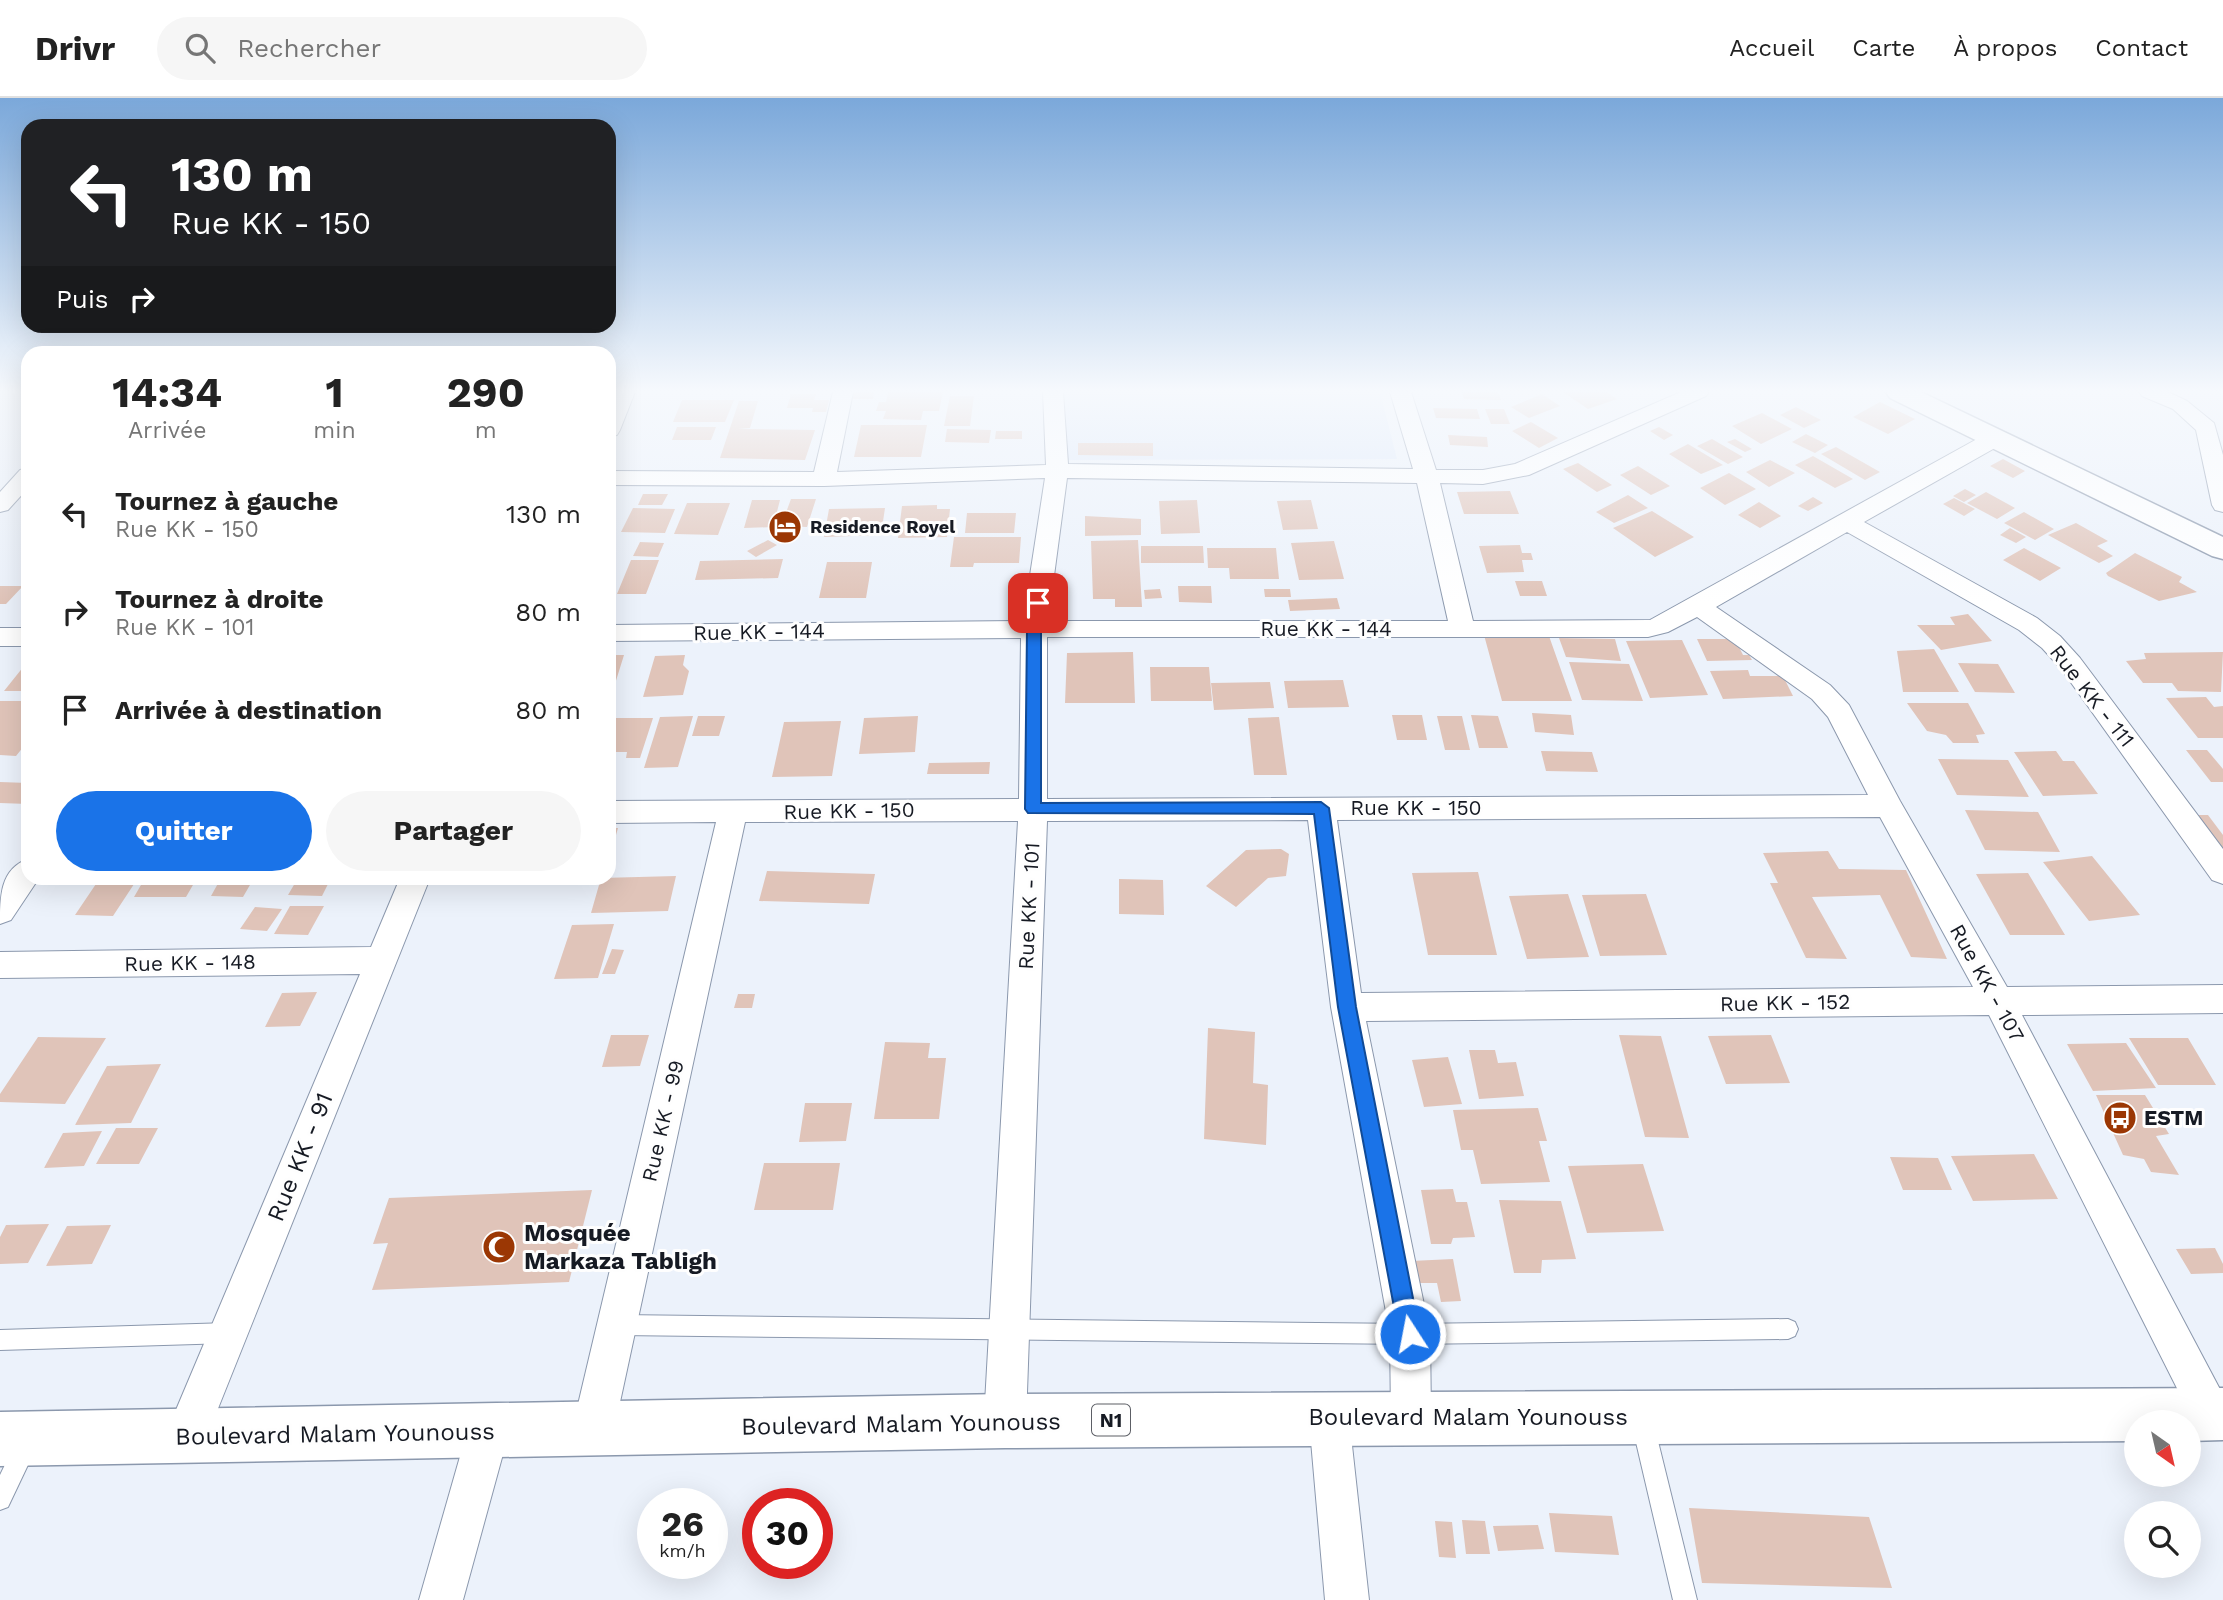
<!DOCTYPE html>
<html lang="fr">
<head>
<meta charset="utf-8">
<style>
  body { margin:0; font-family:"Work Sans",sans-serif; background:#f6f6f6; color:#222; height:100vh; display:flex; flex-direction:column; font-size:26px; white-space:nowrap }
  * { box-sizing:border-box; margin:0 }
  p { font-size:23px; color:#767676 }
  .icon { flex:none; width:38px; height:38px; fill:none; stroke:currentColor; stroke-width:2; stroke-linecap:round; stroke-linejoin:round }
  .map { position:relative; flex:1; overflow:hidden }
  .sheet { position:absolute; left:21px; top:248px; width:595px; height:539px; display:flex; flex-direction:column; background:#fff; border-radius:21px; box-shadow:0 7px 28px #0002 }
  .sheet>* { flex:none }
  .guide { position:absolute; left:21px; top:21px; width:595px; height:214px; border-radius:21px; box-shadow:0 7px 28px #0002; background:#202124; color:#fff; overflow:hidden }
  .needle { width:46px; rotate:146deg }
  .buttons { position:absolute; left:2124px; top:1312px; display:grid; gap:14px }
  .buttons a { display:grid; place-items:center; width:77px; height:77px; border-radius:50%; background:#fff; box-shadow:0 7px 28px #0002; font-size:35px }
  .speed { position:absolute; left:637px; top:1390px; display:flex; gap:14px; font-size:35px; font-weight:700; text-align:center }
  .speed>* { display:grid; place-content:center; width:91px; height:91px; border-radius:50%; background:#fff; box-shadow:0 7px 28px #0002; line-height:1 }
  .speed small { font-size:18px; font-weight:400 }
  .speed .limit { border:10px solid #d22; background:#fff; color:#111 }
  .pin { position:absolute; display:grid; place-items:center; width:60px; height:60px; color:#fff; margin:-30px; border-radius:14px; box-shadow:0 4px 10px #0006 }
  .me { position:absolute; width:77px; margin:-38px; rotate:349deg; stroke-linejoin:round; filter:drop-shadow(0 0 5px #0008) }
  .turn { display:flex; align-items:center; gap:24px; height:147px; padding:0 35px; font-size:32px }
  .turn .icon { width:91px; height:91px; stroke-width:2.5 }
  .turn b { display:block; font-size:49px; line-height:60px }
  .then { display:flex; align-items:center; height:66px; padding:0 35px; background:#0003; gap:14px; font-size:26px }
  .eta { display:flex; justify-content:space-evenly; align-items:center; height:119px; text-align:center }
  .eta b { font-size:42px; font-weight:700; line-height:49px }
  .button { display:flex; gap:14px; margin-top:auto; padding:14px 35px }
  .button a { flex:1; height:80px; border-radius:42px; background:#1a73e8; color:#fff; font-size:28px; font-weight:700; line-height:80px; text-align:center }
  .button a+a { background:#f6f6f6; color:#222 }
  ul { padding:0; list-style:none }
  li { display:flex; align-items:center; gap:21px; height:98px; padding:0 35px }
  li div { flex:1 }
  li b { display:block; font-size:26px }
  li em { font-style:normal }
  header { display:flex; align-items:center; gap:42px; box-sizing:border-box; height:98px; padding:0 35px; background:#fff; border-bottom:2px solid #e0e0e0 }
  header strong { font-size:33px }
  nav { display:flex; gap:38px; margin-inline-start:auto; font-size:24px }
  .search { width:490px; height:63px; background:#f6f6f6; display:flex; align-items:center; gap:18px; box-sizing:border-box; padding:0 24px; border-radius:38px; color:#767676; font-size:26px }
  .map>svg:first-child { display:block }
  .built { fill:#dee9fa }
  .building { fill:#e0c4b9 }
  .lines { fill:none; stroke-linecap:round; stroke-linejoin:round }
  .lane-casing { stroke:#8b98ad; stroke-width:2 }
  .street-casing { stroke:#8b98ad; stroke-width:2 }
  .secondary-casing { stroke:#8b98ad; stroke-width:3 }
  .primary-casing { stroke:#8b98ad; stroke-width:3 }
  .lane { fill:#fff; fill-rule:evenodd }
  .street { fill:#fff; fill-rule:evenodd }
  .secondary { fill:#fff; fill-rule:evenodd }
  .primary { fill:#fff; fill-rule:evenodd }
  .route { fill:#1a73e8; stroke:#114b97; stroke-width:2 }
  .labels { text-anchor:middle; stroke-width:6; stroke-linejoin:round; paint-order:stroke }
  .far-poi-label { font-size:18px; font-weight:bold; fill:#161a23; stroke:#fefefe; text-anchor:start }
  .shield { fill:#fefefe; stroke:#5c5e65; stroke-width:2 }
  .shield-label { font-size:19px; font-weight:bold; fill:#161a23 }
  .street-label { font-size:21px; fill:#161a23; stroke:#fefefe }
  .poi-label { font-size:21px; font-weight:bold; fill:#161a23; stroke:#fefefe; text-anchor:start }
  .near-street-label { font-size:24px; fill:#161a23; stroke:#fefefe }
  .near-poi-label { font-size:24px; font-weight:bold; fill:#161a23; stroke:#fefefe; text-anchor:start }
</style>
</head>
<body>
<header>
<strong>Drivr</strong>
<div class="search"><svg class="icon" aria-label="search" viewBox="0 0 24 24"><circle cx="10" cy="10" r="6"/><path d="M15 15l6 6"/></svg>Rechercher</div>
<nav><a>Accueil</a><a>Carte</a><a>À propos</a><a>Contact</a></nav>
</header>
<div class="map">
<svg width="2223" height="1502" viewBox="0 0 2223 1502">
  <rect width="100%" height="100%" fill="#ecf2fb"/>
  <path class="built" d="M1063,294H1380L1397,361L1060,362Z"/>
  <path class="building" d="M849,294H874L873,301H848Z
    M888,294H943L939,313H923L921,322L883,321L886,313H876L879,304H886Z
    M1462,294H1498L1501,302L1464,301Z
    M1563,294H1607L1617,301L1588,311Z
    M791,296H816L814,302H829L826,314H812L813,310H787Z
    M1542,296L1560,308L1529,320L1511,309Z
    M950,298H974L970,328H944Z
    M682,302H734L725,324H673Z
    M739,303H758L750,330L738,331L815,332L805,362L720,360Z
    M1880,304L1915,321L1888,336L1853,319Z
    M1796,309L1821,322L1804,330L1780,317Z
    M1433,310L1477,311L1480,321L1436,320Z
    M1485,311H1504L1510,326H1491Z
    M1762,315L1792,331L1761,346L1732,328Z
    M1531,324L1558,340L1539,350L1512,333Z
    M861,327H927L921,359H854Z
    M677,329H716L711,342H672Z
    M1659,329L1673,337L1664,342L1650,333Z
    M947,331L991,332L989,345L945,344Z
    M996,333H1022V341H995Z
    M1806,336L1828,347L1815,355L1792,344Z
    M1448,337L1487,339L1488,349L1450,347Z
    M1712,341L1743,359L1728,366L1697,348Z
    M1735,341L1752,351L1745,354L1727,344Z
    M1078,345H1153V358L1078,357Z
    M1688,346L1723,367L1701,376L1669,356Z
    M1836,349L1880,374L1865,382L1821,356Z
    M1813,358L1853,381L1835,390L1795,367Z
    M2003,361L2025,373L2013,380L1990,368Z
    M1770,362L1795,375L1769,389L1746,374Z
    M1578,365L1612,387L1597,394L1563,371Z
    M1638,368L1670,388L1651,397L1620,377Z
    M1729,375L1756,391L1725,407L1700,390Z
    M1965,391L1976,397L1964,404L1953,398Z
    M1510,393L1519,416H1464L1457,394Z
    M1986,394L2015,410L1997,421L1967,405Z
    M643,396H668L662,407H638Z
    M1628,397L1648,410L1614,425L1596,414Z
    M1813,399L1823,405L1808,413L1798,408Z
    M1954,400L1975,411L1964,418L1943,406Z
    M791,401H816L807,429L781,428Z
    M752,402H780L773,429L744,430Z
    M1197,402L1200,435L1161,436L1159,403Z
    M1311,402L1318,431L1283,432L1277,403Z
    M1759,404L1781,418L1760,430L1738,417Z
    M687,405H730L718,437L674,436Z
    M937,407V411H950L947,439L898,440L902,408Z
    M633,410L675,411L665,435L621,434Z
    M885,410L881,437L824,439L829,411Z
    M1652,413L1694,439L1655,459L1613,430Z
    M2024,414L2054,431L2035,442L2004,425Z
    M967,415H1016L1014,435H965Z
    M1085,418L1141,421V437L1085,438Z
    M2076,425L2108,443L2097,448L2113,458L2099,465L2048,437Z
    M2010,430L2026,439L2016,445L2000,437Z
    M954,439H1021L1019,465H974L973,469H950Z
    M768,442L777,447L756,459L747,453Z
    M1138,442L1142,509H1115V501H1093L1091,443Z
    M1334,443L1344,481L1299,482L1291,445Z
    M640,444L664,445L658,459L633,458Z
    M1520,447L1522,455H1531L1533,462H1522L1524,474L1487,475L1479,448Z
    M1141,448H1203L1204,465H1141Z
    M1207,450H1276L1279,481H1230L1229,470H1208Z
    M2024,450L2061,470L2040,483L2003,462Z
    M2135,455L2182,479L2179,484L2197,494L2159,503L2108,478L2106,475Z
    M783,461L778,480L695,482L700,463Z
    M631,462H659L646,496H617Z
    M827,464H872L866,500H819Z
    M1515,483H1542L1547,498H1520Z
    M0,488H23L6,506H0Z
    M1178,488H1211L1212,505L1179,504Z
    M1160,491L1162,500L1145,501L1144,492Z
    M1264,491H1290L1291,499H1265Z
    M1337,500L1340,511L1290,513L1288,502Z
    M1968,516L1992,543L1941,552L1917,527H1955L1950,519Z
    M1484,537L1549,538L1572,603H1502Z
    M1559,540L1615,541L1621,563L1566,559Z
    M1697,541H1735L1743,557H1749L1752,562L1707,563Z
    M1682,542L1708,597L1650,600L1626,543Z
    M1934,551L1959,594H1903L1897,553Z
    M1133,554L1135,605H1065L1067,555Z
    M2223,554L2221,594L2178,593L2172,585H2143L2126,563L2146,561L2144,555Z
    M609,557H624L610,602H609Z
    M685,557L683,567L689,573L683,597L643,599L655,558Z
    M28,563V593H4Z
    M1569,564L1629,566L1643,603L1582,602Z
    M1958,565L1998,566L2015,595L1975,594Z
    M1150,569H1209L1212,603H1151Z
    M1748,572L1750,578H1783L1793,598L1723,601L1710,573Z
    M1343,582L1349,609L1288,610L1284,583Z
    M1270,584L1274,610L1214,612L1211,585Z
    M2206,599L2214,609L2223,608V640H2198L2166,600Z
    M0,603H28V643L16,658L0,657Z
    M1907,605H1968L1985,636L1976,637L1979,645H1953L1946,637L1927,633Z
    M1532,615L1571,617L1574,637L1535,634Z
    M1392,617H1422L1427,642H1397Z
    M1471,617L1498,618L1508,650H1479Z
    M693,618L678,669L644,670L660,619Z
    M698,618H725L719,638H692Z
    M918,618L915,654L859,656L864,620Z
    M1437,618H1462L1470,652H1445Z
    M1279,619L1287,677H1254L1248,620Z
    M616,620H653L640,660H626L627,654H609V639Z
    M841,623L832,678L772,679L784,624Z
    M2186,652H2207L2223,671V684H2211Z
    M1541,653L1592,654L1598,674L1546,673Z
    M2056,653L2063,663H2074L2098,696L2043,698L2014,654Z
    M1938,661L2008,662L2029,699L1957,697Z
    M990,664L989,676H927L929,665Z
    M0,684L28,685V706L0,705Z
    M1965,712L2038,714L2060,754L1985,752Z
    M2188,717H2208L2223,737V757Z
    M609,730H618L610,758H609Z
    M1281,751L1289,756L1286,778L1268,780L1236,809L1206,788L1246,752Z
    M1828,753L1839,771L1906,772L1947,861L1911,859L1880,797L1812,799L1847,861L1806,860L1770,785H1778L1763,755Z
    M2092,758L2140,817L2089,823L2043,764Z
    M767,773L875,776L869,806L759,803Z
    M1478,774L1497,857H1428L1412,775Z
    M2028,775L2065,837H2010L1976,776Z
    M676,778L668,813L591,815L601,780Z
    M100,780H138L113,818L75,817Z
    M145,780H197L186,799H134Z
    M221,780H254L243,799L211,798Z
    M298,780H331L322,798L288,797Z
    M1119,781L1163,782L1164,817L1119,816Z
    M1568,796L1589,859L1527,861L1509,798Z
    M1646,796L1667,857L1600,858L1582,797Z
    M290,808H324L308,837L274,836Z
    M255,809L282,811L267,833L240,831Z
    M614,826L598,880L554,881L572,827Z
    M612,851L624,852L615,876H602Z
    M317,894L300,928L265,929L282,895Z
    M738,896H755L752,910H734Z
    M1208,930L1255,934L1253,985L1268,987L1266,1047L1204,1041Z
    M611,937H649L640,968L602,969Z
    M1619,937L1661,938L1689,1040L1645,1039Z
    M1771,937L1790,985L1726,986L1708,938Z
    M38,939L106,940L65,1006L0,1004V996Z
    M2129,940H2188L2216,987H2158Z
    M885,944L930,945L928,960H946L939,1021H874Z
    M2126,945L2156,990L2093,993L2067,946Z
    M1469,952H1495L1498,965L1516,964L1524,998L1479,1001Z
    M1448,959L1462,1006L1424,1009L1412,962Z
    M161,966L131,1025L75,1027L107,968Z
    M2096,997H2145L2169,1036L2156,1038L2179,1077L2151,1074L2144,1061L2123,1057Z
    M805,1005H852L846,1043L799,1044Z
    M1538,1010L1547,1043H1539L1550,1084L1481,1086L1473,1052H1461L1453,1012Z
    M116,1030H158L139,1066H96Z
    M102,1033L84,1068L44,1070L63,1035Z
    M2034,1056L2058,1101L1973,1103L1951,1058Z
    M1890,1059L1938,1060L1952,1092H1903Z
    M764,1065H840L833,1112H754Z
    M1643,1066L1664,1133L1587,1135L1568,1068Z
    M1453,1091L1456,1104H1467L1475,1139L1453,1140L1451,1146H1431L1421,1092Z
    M592,1092L569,1184L372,1192L388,1145L373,1146L389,1100Z
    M1499,1102L1561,1103L1576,1161L1542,1162L1541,1175H1514Z
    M49,1126L28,1165L0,1166V1139L6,1127Z
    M111,1127L92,1166L46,1168L67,1128Z
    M2215,1150L2223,1166V1175L2191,1176L2176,1151Z
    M1453,1161L1461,1203L1441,1204L1437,1185H1416L1411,1163Z
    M1689,1410L1869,1419L1892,1490L1702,1485Z
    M1549,1415L1612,1418L1619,1457L1555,1454Z
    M1462,1422L1485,1423L1490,1456H1466Z
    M1435,1423L1452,1424L1456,1460L1439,1459Z
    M1538,1427L1544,1451L1498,1453L1493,1428Z"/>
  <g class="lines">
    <defs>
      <path id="lane" d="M619,1217L1410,1226L1788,1221L1795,1224L1798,1231L1795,1238L1788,1241L1410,1246L619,1237L612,1234L609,1227L612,1220Z
        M229,1225L236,1228L239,1235L236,1242L229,1245L0,1252V1232Z
        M1643,1316L1651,1319L1654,1327L1697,1502H1673L1632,1327L1635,1319Z
        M25,1339L33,1342L36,1350L8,1409L0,1412V1377L17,1342Z"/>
      <path id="street" d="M614,294H635L620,332L617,337L609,338V307Z
        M833,294H853L837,374L1046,367L1043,294H1063L1068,366L1413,371L1390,294H1411L1436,372H1483L1515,366L1681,294H1709L1706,298L1529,377L1483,386L1440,385L1473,523L1650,522L1986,336H2002L2005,341L2002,346L1864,424L2037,520L2060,538L2080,560L2223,751V786L2212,782L2062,572L2042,550L2019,532L1847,434L1716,509L1830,587L1849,607L1900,703L2007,889L2223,887V915L2022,917L2223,1297V1331L2211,1336L2197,1330L1989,917L1366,923L1430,1236L1431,1319L1425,1333L1411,1339L1397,1333L1391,1319L1390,1236L1331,909L1308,722L1047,723L1026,1323L1019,1337L1005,1344L991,1337L984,1323L1018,723L745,724L614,1332L608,1347L593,1353L578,1347L572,1332L716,724L609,725V703L1019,701L1021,540L609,543V527L1023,523L1045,380L824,388L609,387V373L814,374ZM1067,380L1417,385L1448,523H1048ZM1697,519L1812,601L1828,619L1868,697L1047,701V539H1648L1668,534ZM1880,719L1973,889L1361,895L1337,722Z
        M2139,294H2168L2187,303L2214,325L2223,357V414L2215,412L2212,407L2196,332L2173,311L2142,298Z
        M28,370V390L8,412L0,414V394L20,372Z
        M0,530H28V548H0Z
        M28,761V780H39L11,822L0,826C0,799 0,771 28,761Z
        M400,780H430L201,1353L186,1359L171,1353L165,1338L360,876L0,880V854L371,849Z
        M1329,1300L1343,1306L1349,1320L1369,1502H1325L1309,1320L1315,1306Z
        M488,1313L503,1319L509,1334L463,1502H419L467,1334L473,1319Z"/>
      <path id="secondary" d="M1886,294H1921L2223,439V461L2212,458L1890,300Z"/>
      <path id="primary" d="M2223,1290V1342L2189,1343V1325H2137V1343L1005,1350L0,1368V1314L1005,1296Z"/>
    </defs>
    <use href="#lane" class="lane-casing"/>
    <use href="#street" class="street-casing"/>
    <use href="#secondary" class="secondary-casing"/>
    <use href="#primary" class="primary-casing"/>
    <use href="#lane" class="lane"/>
    <use href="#street" class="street"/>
    <use href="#secondary" class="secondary"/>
    <use href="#primary" class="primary"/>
  </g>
  <linearGradient id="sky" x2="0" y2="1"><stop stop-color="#7ba8da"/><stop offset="0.58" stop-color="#f6f9fd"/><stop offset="1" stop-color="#f6f9fd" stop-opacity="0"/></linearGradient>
  <rect width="2223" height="505" fill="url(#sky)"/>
  <path class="route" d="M1038,500L1045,505L1041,531V705L1321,704L1329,710L1356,909L1420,1236L1417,1243L1410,1246L1402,1243L1399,1236L1338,909L1314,716L1028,715L1025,711L1027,531L1031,505Z"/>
  <defs>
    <symbol id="hotel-disc" viewBox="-11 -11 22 22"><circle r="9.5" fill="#9b3704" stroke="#fefefe"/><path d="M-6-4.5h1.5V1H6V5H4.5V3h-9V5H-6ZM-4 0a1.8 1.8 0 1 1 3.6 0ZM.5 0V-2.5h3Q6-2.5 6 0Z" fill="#fff"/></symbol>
    <symbol id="bus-disc" viewBox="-11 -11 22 22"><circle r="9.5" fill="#9b3704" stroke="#fefefe"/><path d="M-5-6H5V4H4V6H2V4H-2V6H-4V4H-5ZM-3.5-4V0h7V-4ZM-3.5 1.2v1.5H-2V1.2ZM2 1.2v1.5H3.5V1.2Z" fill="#fff"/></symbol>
    <symbol id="mosque-disc" viewBox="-11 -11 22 22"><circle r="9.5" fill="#9b3704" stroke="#fefefe"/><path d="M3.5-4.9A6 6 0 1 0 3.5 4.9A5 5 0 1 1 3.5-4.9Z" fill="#fff"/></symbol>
  </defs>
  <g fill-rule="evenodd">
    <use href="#hotel-disc" x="766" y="410" width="38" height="38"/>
    <use href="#bus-disc" x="2101" y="1001" width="38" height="38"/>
    <use href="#mosque-disc" x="480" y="1130" width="38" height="38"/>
  </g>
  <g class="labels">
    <g class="far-poi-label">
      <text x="810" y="435">Residence Royel</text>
    </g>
    <rect class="shield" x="1092" y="1306.5" width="38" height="31" rx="5"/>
    <g class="shield-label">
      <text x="1111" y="1329">N1</text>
    </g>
    <g class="street-label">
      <text x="1326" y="538">Rue KK - 144</text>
      <text transform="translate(759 534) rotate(-1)" y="7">Rue KK - 144</text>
      <text transform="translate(2092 598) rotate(52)" y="7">Rue KK - 111</text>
      <text x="1416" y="717">Rue KK - 150</text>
      <text transform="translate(849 713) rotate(-1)" y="7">Rue KK - 150</text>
      <text transform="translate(1029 808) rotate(-87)" y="7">Rue KK - 101</text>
      <text transform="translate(190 865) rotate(-1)" y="7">Rue KK - 148</text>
      <text transform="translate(1987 885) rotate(61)" y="7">Rue KK - 107</text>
      <text transform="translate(1785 905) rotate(-1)" y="7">Rue KK - 152</text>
      <text transform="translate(663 1023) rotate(-77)" y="7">Rue KK - 99</text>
    </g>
    <g class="poi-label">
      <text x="2144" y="1027">ESTM</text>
    </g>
    <g class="near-street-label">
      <text transform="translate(300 1059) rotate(-68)" y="8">Rue KK - 91</text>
      <text x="1468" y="1327">Boulevard Malam Younouss</text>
      <text transform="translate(901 1326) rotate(-1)" y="8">Boulevard Malam Younouss</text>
      <text transform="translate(335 1336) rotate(-1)" y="8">Boulevard Malam Younouss</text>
    </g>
    <g class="near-poi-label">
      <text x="524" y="1143">Mosquée<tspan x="524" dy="28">Markaza Tabligh</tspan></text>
    </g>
  </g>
</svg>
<div class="buttons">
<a><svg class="needle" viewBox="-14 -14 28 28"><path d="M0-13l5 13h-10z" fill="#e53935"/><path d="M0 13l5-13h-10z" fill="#767676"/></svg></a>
<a><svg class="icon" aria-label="search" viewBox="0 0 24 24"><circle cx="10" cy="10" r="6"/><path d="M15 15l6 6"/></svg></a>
</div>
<div class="speed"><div>26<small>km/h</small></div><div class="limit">30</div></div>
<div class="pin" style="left:1038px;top:505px;background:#d93025"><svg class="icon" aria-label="arrive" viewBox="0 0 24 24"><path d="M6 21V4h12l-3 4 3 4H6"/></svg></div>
<svg class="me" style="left:1410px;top:1236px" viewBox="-20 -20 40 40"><circle r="17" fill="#1a73e8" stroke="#fff" stroke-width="3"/><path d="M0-11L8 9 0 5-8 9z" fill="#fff"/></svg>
<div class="guide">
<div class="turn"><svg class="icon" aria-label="left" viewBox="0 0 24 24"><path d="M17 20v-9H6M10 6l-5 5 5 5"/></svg><div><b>130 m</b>Rue KK - 150</div></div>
<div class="then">Puis<svg class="icon" aria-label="right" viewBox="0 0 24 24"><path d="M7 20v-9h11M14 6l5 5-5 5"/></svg></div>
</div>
<section class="sheet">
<div class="eta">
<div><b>14:34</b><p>Arrivée</p></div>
<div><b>1</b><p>min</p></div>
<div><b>290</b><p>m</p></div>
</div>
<ul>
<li><svg class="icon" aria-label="left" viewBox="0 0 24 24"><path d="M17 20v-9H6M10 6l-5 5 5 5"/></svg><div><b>Tournez à gauche</b><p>Rue KK - 150</p></div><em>130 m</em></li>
<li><svg class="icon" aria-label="right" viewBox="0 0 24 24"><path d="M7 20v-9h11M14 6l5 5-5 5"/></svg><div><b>Tournez à droite</b><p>Rue KK - 101</p></div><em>80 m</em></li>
<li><svg class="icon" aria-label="arrive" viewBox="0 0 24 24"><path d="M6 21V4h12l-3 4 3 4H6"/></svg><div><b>Arrivée à destination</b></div><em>80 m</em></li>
</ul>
<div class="button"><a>Quitter</a><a>Partager</a></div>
</section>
</div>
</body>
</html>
